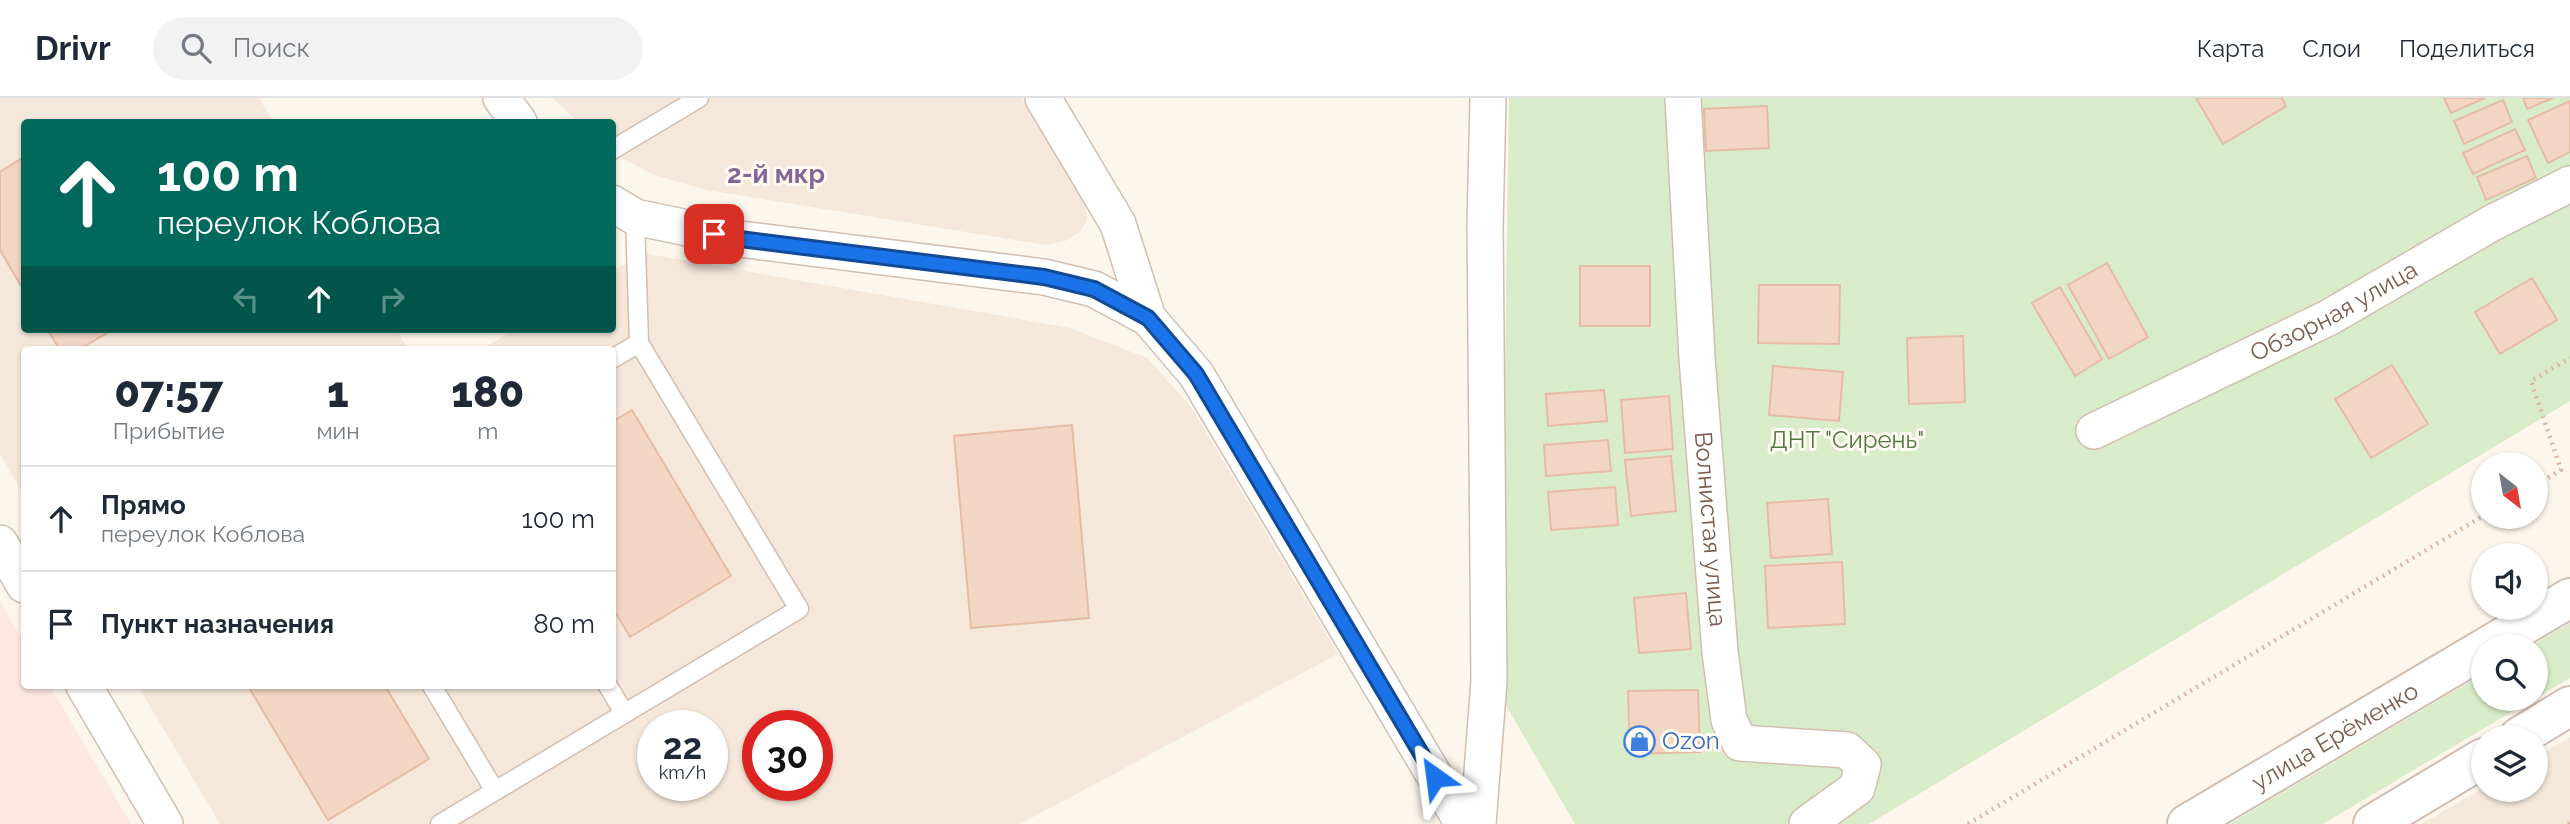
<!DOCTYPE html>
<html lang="ru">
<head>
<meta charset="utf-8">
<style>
  body { margin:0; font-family:Raleway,sans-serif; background:#f2f2f3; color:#1f2937; height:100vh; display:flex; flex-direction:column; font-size:26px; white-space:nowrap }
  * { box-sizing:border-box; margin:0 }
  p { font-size:23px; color:#747a83 }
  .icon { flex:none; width:38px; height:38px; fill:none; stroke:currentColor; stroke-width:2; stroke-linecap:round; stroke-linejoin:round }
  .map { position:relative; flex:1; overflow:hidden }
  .panel { position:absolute; left:21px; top:248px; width:595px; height:343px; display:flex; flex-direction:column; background:#fff; border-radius:7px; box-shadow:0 2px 5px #0004 }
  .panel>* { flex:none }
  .hud { position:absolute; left:21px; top:21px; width:595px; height:214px; border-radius:7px; box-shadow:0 2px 5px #0004; background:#00695c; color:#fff; overflow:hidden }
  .needle { width:46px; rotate:149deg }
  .buttons { position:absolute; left:2471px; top:354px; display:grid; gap:14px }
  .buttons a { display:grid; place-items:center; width:77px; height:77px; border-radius:50%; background:#fff; box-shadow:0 2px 5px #0004; font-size:35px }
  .speed { position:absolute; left:637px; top:612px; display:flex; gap:14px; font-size:35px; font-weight:700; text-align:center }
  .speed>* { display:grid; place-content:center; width:91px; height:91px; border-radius:50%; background:#fff; box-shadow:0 2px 5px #0004; line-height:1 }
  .speed small { font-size:18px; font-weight:400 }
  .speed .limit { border:10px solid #d22; background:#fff; color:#111 }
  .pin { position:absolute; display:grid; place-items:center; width:60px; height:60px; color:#fff; margin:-30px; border-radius:14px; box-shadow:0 4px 10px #0006 }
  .me { position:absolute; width:77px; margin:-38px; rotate:329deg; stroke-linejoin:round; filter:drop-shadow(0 0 5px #0008) }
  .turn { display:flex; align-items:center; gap:24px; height:147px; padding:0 21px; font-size:32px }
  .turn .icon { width:91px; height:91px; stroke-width:2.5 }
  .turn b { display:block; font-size:49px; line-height:60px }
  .lanes { display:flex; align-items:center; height:66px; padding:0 21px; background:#0003; justify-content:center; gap:35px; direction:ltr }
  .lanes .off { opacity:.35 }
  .eta { display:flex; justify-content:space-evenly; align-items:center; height:119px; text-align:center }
  .eta b { font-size:42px; font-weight:800; line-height:49px }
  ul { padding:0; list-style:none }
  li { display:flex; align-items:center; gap:21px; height:105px; padding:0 21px; border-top:2px solid #e0e1e3 }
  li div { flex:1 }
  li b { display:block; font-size:26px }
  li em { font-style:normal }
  header { display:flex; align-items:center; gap:42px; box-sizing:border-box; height:98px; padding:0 35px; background:#fff; border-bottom:2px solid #e0e1e3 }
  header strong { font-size:33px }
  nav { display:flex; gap:38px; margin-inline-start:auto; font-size:24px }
  .search { width:490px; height:63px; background:#f2f2f3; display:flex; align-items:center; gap:18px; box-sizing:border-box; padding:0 24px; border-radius:38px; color:#747a83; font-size:26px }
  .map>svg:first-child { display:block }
  .residential { fill:#f5e8da; fill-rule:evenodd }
  .commercial { fill:#fde8e0 }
  .green { fill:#d8ecc9 }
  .building { fill:#f3d5c3; stroke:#e6bba3; stroke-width:2 }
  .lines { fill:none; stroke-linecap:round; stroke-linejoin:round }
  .service-casing { stroke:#d1beb0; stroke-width:21 }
  .minor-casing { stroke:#d1beb0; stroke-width:38 }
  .tertiary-casing { stroke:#d1beb0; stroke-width:42 }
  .path { stroke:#d9b8a5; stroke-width:4.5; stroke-dasharray:2 5; stroke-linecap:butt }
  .service { stroke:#fff; stroke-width:18 }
  .minor { stroke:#fff; stroke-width:35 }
  .tertiary { stroke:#fff; stroke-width:38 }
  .route-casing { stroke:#114b97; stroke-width:18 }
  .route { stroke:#1a73e8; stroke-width:12 }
  .labels { text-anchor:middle; stroke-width:6; stroke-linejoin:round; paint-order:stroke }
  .street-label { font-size:24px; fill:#7a5c4d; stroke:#fffaf3 }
  .park-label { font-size:24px; fill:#537a41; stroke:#fffaf3 }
  .shop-label { font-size:24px; fill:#366cbe; stroke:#fffaf3; text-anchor:start }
  .neighbourhood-label { font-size:26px; font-weight:bold; fill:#846695; stroke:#fffaf3 }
</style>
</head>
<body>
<header>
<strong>Drivr</strong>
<div class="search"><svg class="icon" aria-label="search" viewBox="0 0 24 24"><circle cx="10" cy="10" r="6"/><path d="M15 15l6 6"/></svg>Поиск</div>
<nav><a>Карта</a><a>Слои</a><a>Поделиться</a></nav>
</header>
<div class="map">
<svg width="2570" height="726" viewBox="0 0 2570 726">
  <rect width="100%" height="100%" fill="#fdf6ec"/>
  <path class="residential" d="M0,0H259L273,24H24V231H396L409,252H24V398L0,356Z
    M553,0H1022L1085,105L1087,121L1081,133L1065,143L1046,147L707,92L654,77L613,55L612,24H578Z
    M643,155L1070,230L1147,260L1191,309L1338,556L1020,726H220L138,588H612V252H480L515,231H612L613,173ZM653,628H712V688H653ZM758,628H817V688H758Z
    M2570,639V726H2422L2483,690L2536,691V659Z"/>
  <path class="commercial" d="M0,503L24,545V588H50L131,726H0Z"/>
  <path class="green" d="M1509,0H2570V303L1869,726H1575L1500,597Z
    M2570,525V580L2536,600V548H2531Z
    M2483,576V600H2535L2323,726H2230Z"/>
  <path class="building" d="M2196,0H2282L2286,8L2223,46Z
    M2444,0H2485L2451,15Z
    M2523,0H2553L2527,11Z
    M2503,2L2512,24L2464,46L2454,23Z
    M2570,3V54L2548,65L2528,22Z
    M1767,8L1769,50L1706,53L1704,11Z
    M2515,31L2525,52L2473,76L2463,55Z
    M2527,58L2536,80L2486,102L2477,79Z
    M24,59V193L0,152V74Z
    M2107,165L2148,239L2109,261L2068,187Z
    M1580,168H1650V228H1580Z
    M2532,180L2557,222L2500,256L2475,214Z
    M1759,187H1840L1839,246L1758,245Z
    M2060,189L2102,261L2075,278L2032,205Z
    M47,231H114L78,252H60Z
    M1963,238L1965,304L1909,306L1907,240Z
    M2392,267L2428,326L2371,360L2335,301Z
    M1773,268L1843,274L1839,323L1769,317Z
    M1604,292L1607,323L1548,328L1546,296Z
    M1669,298L1673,351L1625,355L1621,302Z
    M632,312L731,478L630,539L612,509V324Z
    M1072,327L1089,520L971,530L954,338Z
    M1608,342L1611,373L1546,378L1544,347Z
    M1671,358L1676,413L1631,418L1625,362Z
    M1615,389L1618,427L1551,432L1548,394Z
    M1828,401L1832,456L1771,460L1767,405Z
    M1842,464L1845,526L1768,530L1765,468Z
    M1686,495L1691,551L1639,555L1634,500Z
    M248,588H385L429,661L328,722Z
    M1698,592L1700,654L1630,656L1628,593Z"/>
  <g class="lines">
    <defs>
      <path id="service" d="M612,52L699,0
        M635,119L639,245
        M432,588L495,693
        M608,588L624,615
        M440,726L799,511L639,245L612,261"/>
      <g id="minor">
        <path d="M501,0L519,24"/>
        <path d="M1043,0L1118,126L1148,220L1196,276L1463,726"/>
        <path id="s1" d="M1683,0L1697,260L1720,554L1729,622L1740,645L1847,652L1863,667L1857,690L1807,726"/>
        <path d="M612,105L635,119L740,141L1044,179L1094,191L1148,220"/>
        <path id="s2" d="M2094,333L2328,220L2492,125L2570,86"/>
        <path d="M0,445L24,487"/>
        <path d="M84,588L165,726"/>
        <path d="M1478,726L1489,583L1485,128L1488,0"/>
      </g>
      <g id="tertiary">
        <path d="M2488,548L2570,500"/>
        <path d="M2519,639L2570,608"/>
        <path id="s3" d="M2187,726L2483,551"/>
        <path d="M2373,726L2483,660"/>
      </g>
    </defs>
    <use href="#service" class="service-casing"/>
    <use href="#minor" class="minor-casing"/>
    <use href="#tertiary" class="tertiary-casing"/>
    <path class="path" d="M2536,387L2561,372L2531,283L2570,260
      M1968,726L2483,418
      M2568,726L2570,725"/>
    <use href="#service" class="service"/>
    <use href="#minor" class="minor"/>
    <use href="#tertiary" class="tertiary"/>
  </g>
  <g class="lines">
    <defs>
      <path id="route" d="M714,136L740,141L1044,179L1094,191L1148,220L1196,276L1435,679"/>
    </defs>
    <use href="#route" class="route-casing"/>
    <use href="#route" class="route"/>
  </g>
  <defs>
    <symbol id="shop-ring" viewBox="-11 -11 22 22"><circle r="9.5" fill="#fffaf3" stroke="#3f7fe0" stroke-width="1.5"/><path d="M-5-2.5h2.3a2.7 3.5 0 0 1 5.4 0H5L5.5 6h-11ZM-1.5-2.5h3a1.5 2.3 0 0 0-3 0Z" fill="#3f7fe0"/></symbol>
  </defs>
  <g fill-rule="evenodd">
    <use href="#shop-ring" x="1622" y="626" width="35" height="35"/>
  </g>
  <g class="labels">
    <g class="street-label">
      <text dy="8" stroke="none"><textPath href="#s2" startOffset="268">Обзорная улица</textPath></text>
      <text dy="8" stroke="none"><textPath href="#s1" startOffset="432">Волнистая улица</textPath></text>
      <text dy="8" stroke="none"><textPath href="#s3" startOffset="172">улица Ерёменко</textPath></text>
    </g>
    <g class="park-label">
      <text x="1847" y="350">ДНТ "Сирень"</text>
    </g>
    <g class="shop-label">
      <text x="1662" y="651">Ozon</text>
    </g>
    <g class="neighbourhood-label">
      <text x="776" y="85">2-й мкр</text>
    </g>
  </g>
</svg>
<div class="buttons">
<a><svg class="needle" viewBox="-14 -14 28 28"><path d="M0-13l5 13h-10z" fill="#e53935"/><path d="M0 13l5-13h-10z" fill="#747a83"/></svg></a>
<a><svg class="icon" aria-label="sound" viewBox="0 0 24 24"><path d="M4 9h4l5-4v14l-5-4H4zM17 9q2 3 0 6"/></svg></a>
<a><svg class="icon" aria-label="search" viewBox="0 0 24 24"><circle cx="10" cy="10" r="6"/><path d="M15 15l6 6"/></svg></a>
<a><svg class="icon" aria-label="layers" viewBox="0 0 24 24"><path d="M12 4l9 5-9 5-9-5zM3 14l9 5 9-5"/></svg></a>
</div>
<div class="speed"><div>22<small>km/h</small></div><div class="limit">30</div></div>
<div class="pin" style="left:714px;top:136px;background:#d93025"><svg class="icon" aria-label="arrive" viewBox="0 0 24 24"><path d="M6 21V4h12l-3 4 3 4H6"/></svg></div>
<svg class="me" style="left:1435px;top:679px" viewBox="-20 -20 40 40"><path d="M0-17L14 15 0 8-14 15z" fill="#1a73e8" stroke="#fff" stroke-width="4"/></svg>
<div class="hud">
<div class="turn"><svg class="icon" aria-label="ahead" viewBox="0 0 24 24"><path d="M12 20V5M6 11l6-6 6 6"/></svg><div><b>100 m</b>переулок Коблова</div></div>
<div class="lanes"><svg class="icon off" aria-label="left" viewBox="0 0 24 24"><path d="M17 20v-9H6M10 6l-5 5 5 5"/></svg><svg class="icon" aria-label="ahead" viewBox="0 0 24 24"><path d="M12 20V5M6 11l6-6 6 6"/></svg><svg class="icon off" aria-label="right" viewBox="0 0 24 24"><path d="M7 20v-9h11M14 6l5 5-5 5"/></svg></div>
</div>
<section class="panel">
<div class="eta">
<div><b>07:57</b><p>Прибытие</p></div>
<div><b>1</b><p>мин</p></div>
<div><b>180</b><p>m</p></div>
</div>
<ul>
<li><svg class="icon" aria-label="ahead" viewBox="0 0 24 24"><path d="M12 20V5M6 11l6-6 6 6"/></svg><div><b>Прямо</b><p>переулок Коблова</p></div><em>100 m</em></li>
<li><svg class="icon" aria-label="arrive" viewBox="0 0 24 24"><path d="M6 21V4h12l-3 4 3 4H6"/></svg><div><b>Пункт назначения</b></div><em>80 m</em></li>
</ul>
</section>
</div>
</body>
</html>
